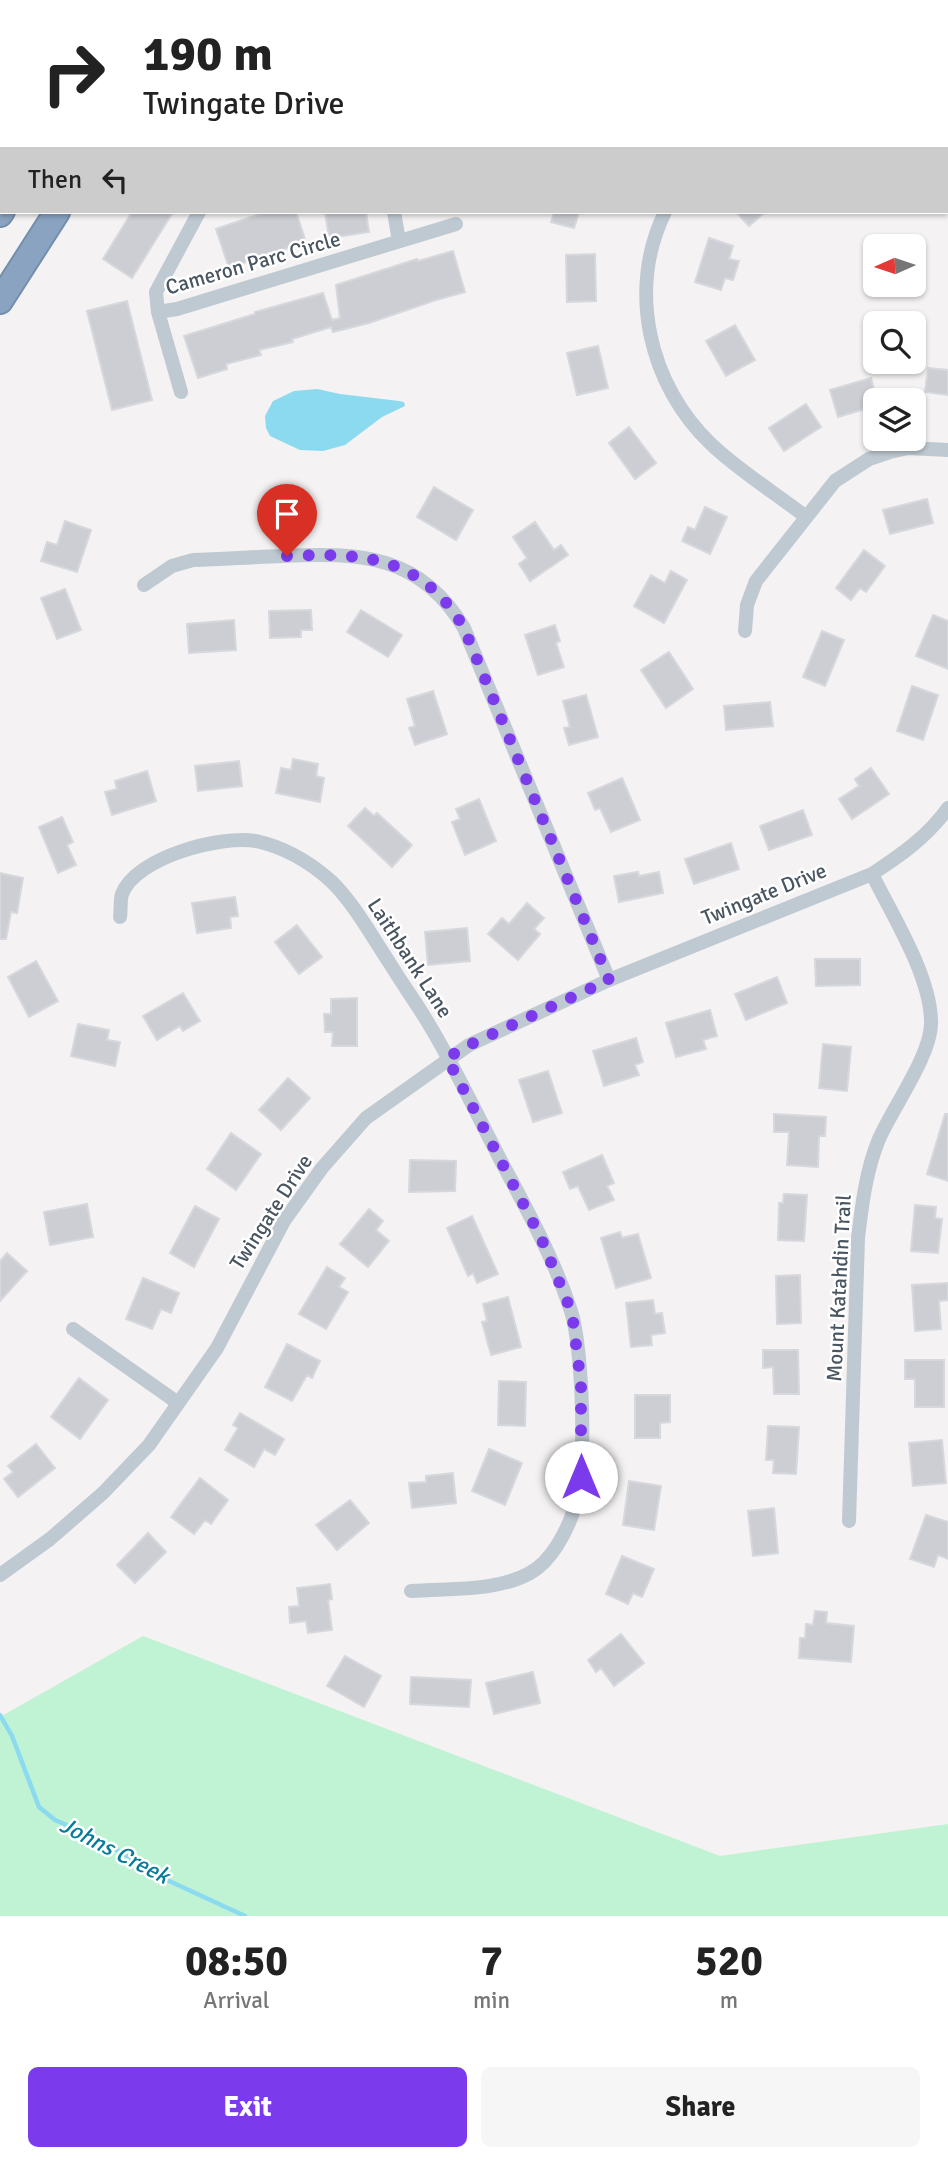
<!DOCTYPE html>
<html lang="en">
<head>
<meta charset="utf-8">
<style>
  body { margin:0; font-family:Signika,sans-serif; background:#f6f6f6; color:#222; height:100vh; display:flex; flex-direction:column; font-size:26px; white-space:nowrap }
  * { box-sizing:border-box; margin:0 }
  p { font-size:23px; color:#767676 }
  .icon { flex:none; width:38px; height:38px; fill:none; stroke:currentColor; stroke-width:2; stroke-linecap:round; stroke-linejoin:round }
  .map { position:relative; height:1916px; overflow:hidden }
  .sheet { display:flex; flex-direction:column; background:#fff; flex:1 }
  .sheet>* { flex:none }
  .hud { position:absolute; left:0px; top:0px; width:948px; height:214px; box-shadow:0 2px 5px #0004; background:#fff; color:#222; overflow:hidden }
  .needle { width:46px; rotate:267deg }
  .tools { position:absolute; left:863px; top:234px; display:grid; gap:14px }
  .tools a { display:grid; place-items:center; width:63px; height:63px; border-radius:10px; background:#fff; box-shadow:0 2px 5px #0004; font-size:35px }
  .pin { position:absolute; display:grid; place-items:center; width:60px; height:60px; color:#fff; margin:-72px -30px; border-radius:50% 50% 50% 0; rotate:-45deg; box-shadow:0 0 7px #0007 }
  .pin .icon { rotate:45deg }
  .me { position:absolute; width:77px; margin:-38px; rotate:0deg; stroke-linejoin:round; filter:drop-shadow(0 0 5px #0008) }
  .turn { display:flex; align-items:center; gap:24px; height:147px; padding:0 28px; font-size:32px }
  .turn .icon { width:91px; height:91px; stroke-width:2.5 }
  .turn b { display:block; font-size:49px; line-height:60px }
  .then { display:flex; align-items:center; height:66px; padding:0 28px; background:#0003; gap:14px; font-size:26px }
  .eta { display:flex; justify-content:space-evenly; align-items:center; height:119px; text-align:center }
  .eta b { font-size:42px; font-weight:700; line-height:49px }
  .button { display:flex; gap:14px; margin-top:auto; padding:14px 28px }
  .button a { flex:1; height:80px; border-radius:10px; background:#7c3aed; color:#fff; font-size:28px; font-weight:700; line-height:80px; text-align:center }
  .button a+a { background:#f6f6f6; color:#222 }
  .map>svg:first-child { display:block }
  .green { fill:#c0f2d4 }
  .water { fill:#8cdaf0 }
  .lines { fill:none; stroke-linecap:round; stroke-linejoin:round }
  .stream { stroke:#8cdaf0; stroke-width:4.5 }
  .building { fill:#ccced4; stroke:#d6d8dd; stroke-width:2 }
  .highway-casing { stroke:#748ead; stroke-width:28 }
  .path { stroke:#77d1a6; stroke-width:2.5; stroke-dasharray:5 3.5; stroke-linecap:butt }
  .street { stroke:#bfc9d1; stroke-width:14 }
  .highway { stroke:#89a3c1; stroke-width:24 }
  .route { stroke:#7c3aed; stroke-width:12; stroke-dasharray:0 21.6 }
  .labels { text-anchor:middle; stroke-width:5; stroke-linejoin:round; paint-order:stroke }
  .street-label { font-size:21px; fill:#495560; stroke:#fff }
  .water-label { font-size:23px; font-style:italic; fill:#087b9c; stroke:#fff }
</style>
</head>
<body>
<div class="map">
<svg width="948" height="1916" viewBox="0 0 948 1916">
  <rect width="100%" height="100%" fill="#f4f2f2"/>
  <path class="green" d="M143,1636L720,1856L948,1824V1916H0V1717Z"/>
  <path class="water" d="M317,389L340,394L399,401L404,402L405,406L382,417L345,445L323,451L300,450L270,436L266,428L265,416L273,401L294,391Z"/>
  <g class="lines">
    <path class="stream" d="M35,2L36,0
      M0,73L2,72
      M0,1715L12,1736L39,1807L55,1820L97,1838L167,1880L245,1916"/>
  </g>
  <path class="building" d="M132,212H173L132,278L103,259Z
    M266,212H296L306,242L229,268L216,229Z
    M325,212H366L369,232L329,238Z
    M554,212H579L574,228L551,222Z
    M736,212H765L749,226Z
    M709,238L733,246L729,259L739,261L733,280L725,278L721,290L695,282Z
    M453,251L465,292L436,300L369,323L333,332L331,327L292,339L293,342L259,350L261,355L226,364L227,369L198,378L184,336L255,314V312L323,293L332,320L340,318L336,285L417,259L418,261Z
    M595,254L596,301L567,302L566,255Z
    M127,301L152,400L112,410L87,311Z
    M735,325L755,360L726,376L706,341Z
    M598,346L608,388L577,395L567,353Z
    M928,368L948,370V395L925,392Z
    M871,378L877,401H875V406L838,417L830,390Z
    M806,404L821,427L784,451L769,428Z
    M629,427L656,463L635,479L609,443Z
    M434,487L473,510L456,540L417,517Z
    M927,499L933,523L890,534L883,510Z
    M705,507L727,517L710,554L682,541L688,527L695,530Z
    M65,521L91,530L77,572L41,561L47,542L57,545Z
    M535,522L554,550L561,545L568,555L530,581L519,564L527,558L513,537Z
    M864,550L885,566L866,592L860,588L851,600L836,588Z
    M671,571L687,580L664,623L634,606L651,575L665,583Z
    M65,589L81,630L57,639L41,598Z
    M311,610L312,630H301V637L270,638L269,611Z
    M361,610L402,635L388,657L347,632Z
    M933,615L948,621V669L916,656Z
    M234,620L236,650L189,653L187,624Z
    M555,625L560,641L556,643L564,667L538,675L525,635Z
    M822,631L844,640L825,686L803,677Z
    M669,652L693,689L666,708L641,670Z
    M912,686L938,695L923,740L897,731Z
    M433,691L447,734L415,745L409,728L415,726L407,699Z
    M586,695L598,737L569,745L564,728L570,727L563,701Z
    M770,702L773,726L726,730L724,706Z
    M293,759L318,764L316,776L324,778L320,802L276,793L281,768L291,770Z
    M239,761L242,786L198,791L195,766Z
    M871,768L889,794L852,819L839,799L859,786L855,779Z
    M147,771L156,801L112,815L105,792L117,789L115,781Z
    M622,778L640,820L611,832L600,808L595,810L588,793Z
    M479,799L496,841L465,855L452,822L460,819L456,809Z
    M365,808L374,816L377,813L412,845L392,867L348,826Z
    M803,810L812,835L769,850L760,826Z
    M62,817L73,842L67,845L76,865L58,873L39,827Z
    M731,843L739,869L694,884L685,859Z
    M638,872L639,876L659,872L663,893L619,902L614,876Z
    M0,873L23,878L17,913L11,912L6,939H0Z
    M235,897L238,916L230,917L231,928L197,933L192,903Z
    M527,903L544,918L534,929L540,934L518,960L488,934L502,918L509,924Z
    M297,925L322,957L299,974L275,942Z
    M467,928L470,961L428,965L425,932Z
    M815,959H860V985L816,986Z
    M36,961L58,1001L29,1017L8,977Z
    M777,977L787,1003L746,1020L735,994Z
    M183,993L200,1021L183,1031L180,1026L157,1040L143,1016Z
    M357,998V1046H332L333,1032H325L324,1014H331V999Z
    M710,1010L717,1036L703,1040L706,1049L676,1057L666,1023Z
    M78,1024L109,1030L107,1040L120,1042L115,1066L71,1056Z
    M636,1038L643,1062L635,1065L639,1075L604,1086L593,1051Z
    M823,1044L851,1047L847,1091L819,1088Z
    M548,1071L562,1113L533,1122L519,1080Z
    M288,1078L310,1098L281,1130L259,1110Z
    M774,1114L826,1117L825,1136H819L818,1167L787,1165L789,1132H774Z
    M945,1114H948V1181L927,1174Z
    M231,1133L261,1154L236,1190L207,1169Z
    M602,1155L614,1183L607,1186L614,1200L589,1210L578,1186L570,1189L563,1172Z
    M410,1160L456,1161L455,1191L409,1192Z
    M784,1194L807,1195L804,1241L778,1240L779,1203H783Z
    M87,1204L93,1237L50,1245L44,1212Z
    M915,1205L936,1207L935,1218L942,1219L938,1253L911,1251Z
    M195,1206L219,1219L194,1267L170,1253Z
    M369,1209L383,1221L376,1230L389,1241L368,1267L340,1244Z
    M472,1216L498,1274L477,1283L473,1273L468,1276L447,1228Z
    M620,1232L622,1238L638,1234L651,1278L616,1288L601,1238Z
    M7,1253L27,1271L0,1301V1261Z
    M327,1267L345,1278L339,1287L348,1292L326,1329L299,1314Z
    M800,1275L801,1323L777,1324L776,1276Z
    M143,1278L179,1293L171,1313L161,1309L152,1329L126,1319Z
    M948,1283V1300L939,1301L941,1329L915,1331L912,1285Z
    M508,1297L521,1347L491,1355L482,1322L487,1321L483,1304Z
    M653,1300L655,1314L662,1313L665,1333L651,1335L652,1345L631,1347L626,1303Z
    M287,1344L320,1361L312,1378L307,1375L292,1401L265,1387Z
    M763,1350H798L799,1394H774L773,1367L763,1368Z
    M905,1360H944V1407H915V1379H905Z
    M79,1378L108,1400L80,1439L51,1417Z
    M499,1381L526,1382L525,1426L498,1425Z
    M635,1395H670V1422L660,1423V1438H635Z
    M240,1413L284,1439L275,1455L264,1449L254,1467L225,1450L238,1428L233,1425Z
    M768,1426L799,1427L796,1474L773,1473L774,1460H766Z
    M942,1440L946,1483L913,1486L909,1443Z
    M36,1444L55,1468L18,1497L4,1479L13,1472L8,1466Z
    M489,1449L522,1463L505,1505L472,1491Z
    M453,1473L456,1503L412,1508L409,1483L426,1482V1476Z
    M200,1478L228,1500L211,1524L205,1520L194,1534L171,1517Z
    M629,1481L661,1486L654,1530L623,1525Z
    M350,1500L369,1523L337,1550L316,1525Z
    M774,1508L778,1553L753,1556L748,1511Z
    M926,1515L948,1522V1559L938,1555L934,1567L910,1559Z
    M148,1533L166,1552L135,1583L117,1565Z
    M622,1556L654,1569L642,1597L633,1593L628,1604L606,1594Z
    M330,1584L332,1599L328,1600L332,1630L308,1633L306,1621L290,1623L289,1607L299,1606L297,1588Z
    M815,1611L827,1612L826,1623L854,1626L851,1662L799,1658L800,1638H805L806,1624L813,1625Z
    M621,1634L644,1663L614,1686L601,1668L596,1672L588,1660Z
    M345,1656L381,1676L364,1707L327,1686Z
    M533,1672L540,1703L494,1714L486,1683Z
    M411,1677L471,1680L469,1707L410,1704Z"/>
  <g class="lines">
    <defs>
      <path id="highway" d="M101,2V0
        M128,2V0
        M154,2L155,0
        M0,214L2,211
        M0,301L57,212"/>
    </defs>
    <use href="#highway" class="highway-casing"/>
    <path class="path" d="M0,184L2,181"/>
    <path class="street" d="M361,0V2
      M288,2L289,0
      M394,212L399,241
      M665,212C627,290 649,385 711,444C738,470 775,493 805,516
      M158,312L177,309L456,224
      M181,392L158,312L156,292L199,212
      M144,585L172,566L193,560C223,559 253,557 283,556C360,552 421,555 464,628L609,980
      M745,631L747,605L756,581L835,481L869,459L890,452L908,448L948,450
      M120,917C121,910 120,900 122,894C136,857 221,835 256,841C284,847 311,863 332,882C355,905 371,935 389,962C401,982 415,1001 427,1021C454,1065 476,1113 500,1159C526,1208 554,1258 571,1311C583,1348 587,1471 575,1507C567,1531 552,1561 530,1573C496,1592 449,1588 411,1591
      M73,1329L178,1403
      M849,1521L858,1238C862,1205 866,1170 879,1139C893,1107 932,1054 931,1022C931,976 892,915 872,874
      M0,1575L50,1539L103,1493L149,1445L217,1348L284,1221L322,1168L366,1118L469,1045L609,980L872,874C901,855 927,837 948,808"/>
    <use href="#highway" class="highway"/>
  </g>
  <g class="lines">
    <path class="route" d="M287,556C363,552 422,557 464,628L609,980L469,1045L447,1058L541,1238L572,1313L581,1384V1477"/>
  </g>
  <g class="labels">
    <g class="street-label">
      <text transform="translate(253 263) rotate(-16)" y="7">Cameron Parc Circle</text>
      <text transform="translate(764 894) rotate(-22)" y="7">Twingate Drive</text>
      <text transform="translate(410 958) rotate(57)" y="7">Laithbank Lane</text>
      <text transform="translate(271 1212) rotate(-57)" y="7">Twingate Drive</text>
      <text transform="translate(839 1288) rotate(-87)" y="7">Mount Katahdin Trail</text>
    </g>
    <g class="water-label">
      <text transform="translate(115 1850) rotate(27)" y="8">Johns Creek</text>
    </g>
  </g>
</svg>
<div class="tools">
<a><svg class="needle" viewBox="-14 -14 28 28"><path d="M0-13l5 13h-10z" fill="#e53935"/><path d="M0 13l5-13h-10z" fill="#767676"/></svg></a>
<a><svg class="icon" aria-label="search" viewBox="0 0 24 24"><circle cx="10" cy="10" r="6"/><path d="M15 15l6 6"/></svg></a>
<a><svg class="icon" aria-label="layers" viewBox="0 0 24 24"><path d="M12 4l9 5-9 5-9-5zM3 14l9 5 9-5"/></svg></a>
</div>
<div class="pin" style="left:287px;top:556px;background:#d93025"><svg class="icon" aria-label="arrive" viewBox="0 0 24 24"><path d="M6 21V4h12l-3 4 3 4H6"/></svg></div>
<svg class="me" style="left:581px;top:1477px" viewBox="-20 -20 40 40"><circle r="19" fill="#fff"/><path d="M0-13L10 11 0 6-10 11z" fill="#7c3aed"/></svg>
<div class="hud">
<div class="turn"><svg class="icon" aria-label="right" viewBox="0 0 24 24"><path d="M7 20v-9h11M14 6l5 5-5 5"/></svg><div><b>190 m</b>Twingate Drive</div></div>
<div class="then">Then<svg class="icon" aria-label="left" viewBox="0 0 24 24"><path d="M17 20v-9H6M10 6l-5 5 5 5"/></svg></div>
</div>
</div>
<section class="sheet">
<div class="eta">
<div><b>08:50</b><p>Arrival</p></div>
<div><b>7</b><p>min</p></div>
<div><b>520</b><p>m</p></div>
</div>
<div class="button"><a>Exit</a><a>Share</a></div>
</section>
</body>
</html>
